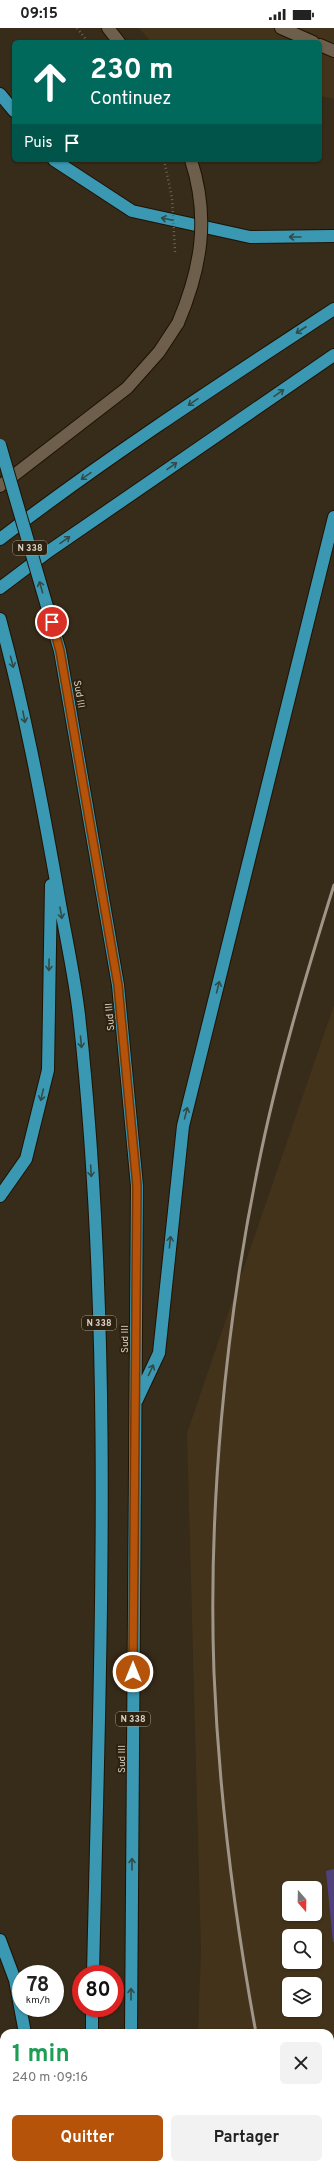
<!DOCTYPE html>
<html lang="fr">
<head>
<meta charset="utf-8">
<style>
  body { margin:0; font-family:Overpass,sans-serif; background:#f2f2f2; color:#222; height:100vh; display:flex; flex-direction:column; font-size:15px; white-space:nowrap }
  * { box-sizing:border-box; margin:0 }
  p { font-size:13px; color:#767676 }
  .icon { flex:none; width:22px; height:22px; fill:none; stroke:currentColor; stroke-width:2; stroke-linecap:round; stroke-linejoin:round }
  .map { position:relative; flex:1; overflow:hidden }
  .panel { position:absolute; left:0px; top:2001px; width:334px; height:140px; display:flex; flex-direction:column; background:#fff; border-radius:12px 12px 0 0; box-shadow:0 1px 3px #0004 }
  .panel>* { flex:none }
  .banner { position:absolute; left:12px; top:12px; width:310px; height:122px; border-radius:6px; box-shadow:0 1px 3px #0004; background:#00695c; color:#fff; overflow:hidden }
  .needle { width:26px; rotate:160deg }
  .fabs { position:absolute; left:282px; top:1853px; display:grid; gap:8px }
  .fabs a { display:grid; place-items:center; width:40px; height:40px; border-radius:6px; background:#fff; box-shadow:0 1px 3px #0004; font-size:20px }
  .speed { position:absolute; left:12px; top:1937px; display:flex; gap:8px; font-size:20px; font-weight:700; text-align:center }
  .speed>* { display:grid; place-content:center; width:52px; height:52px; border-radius:50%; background:#fff; box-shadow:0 1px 3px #0004; line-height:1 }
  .speed small { font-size:10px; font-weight:400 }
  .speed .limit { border:6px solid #d22; background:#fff; color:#111 }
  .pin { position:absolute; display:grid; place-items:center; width:34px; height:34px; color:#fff; margin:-17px; border:2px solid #fff; border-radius:50%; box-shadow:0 1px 4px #0007 }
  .me { position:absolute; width:44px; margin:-22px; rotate:0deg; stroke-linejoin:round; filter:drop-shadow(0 0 3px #0008) }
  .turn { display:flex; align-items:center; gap:14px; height:84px; padding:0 12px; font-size:18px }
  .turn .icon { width:52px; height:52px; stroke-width:2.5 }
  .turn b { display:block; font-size:28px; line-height:34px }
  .then { display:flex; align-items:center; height:38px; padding:0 12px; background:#0003; gap:8px; font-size:15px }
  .round { display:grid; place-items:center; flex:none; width:42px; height:42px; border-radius:6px; background:#f2f2f2 }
  .head { display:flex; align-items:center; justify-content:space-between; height:68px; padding:0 12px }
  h1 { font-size:24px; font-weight:700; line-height:30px; color:#1e9e55 }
  .button { display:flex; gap:8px; margin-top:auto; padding:8px 12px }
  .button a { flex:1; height:46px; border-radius:6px; background:#b45309; color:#fff; font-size:16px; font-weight:700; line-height:46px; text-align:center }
  .button a+a { background:#f2f2f2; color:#222 }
  .status { display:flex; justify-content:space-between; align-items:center; height:28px; padding:0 20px; background:#fff; direction:ltr }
  .status svg { height:11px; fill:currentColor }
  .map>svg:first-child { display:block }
  .built { fill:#43331a; fill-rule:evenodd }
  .building { fill:#51407e }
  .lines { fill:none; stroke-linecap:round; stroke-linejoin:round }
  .minor-casing { stroke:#1e1303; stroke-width:14 }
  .highway-casing { stroke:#1e1303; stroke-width:14 }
  .path { stroke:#6e6353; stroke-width:2.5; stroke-dasharray:1 3; stroke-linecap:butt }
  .minor { stroke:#6d5f4b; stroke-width:12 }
  .highway { stroke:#3b98b3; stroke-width:12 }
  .rail { stroke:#9f9588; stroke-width:3 }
  .minor-bridge-casing { stroke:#1e1303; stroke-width:14; stroke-linecap:butt }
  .highway-bridge-casing { stroke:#1e1303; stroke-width:14; stroke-linecap:butt }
  .path-bridge { stroke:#6e6353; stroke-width:2.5; stroke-dasharray:1 3; stroke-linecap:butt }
  .minor-bridge { stroke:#6d5f4b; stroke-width:12 }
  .highway-bridge { stroke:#3b98b3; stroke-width:12 }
  .oneway { stroke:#324b48 }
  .route-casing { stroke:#753606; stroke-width:10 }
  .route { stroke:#b45309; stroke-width:7 }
  .labels { text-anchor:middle; stroke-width:4; stroke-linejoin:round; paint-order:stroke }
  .shield { fill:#2d210f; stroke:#a59c8e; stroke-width:1 }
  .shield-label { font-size:9px; font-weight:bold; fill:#d8d0c5 }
  .street-label { font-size:10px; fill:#d8d0c5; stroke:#2d210f }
</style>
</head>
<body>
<div class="status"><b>09:15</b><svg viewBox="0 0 49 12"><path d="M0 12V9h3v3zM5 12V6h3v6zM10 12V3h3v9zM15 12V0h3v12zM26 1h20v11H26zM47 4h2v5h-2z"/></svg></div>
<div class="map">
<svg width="334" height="2141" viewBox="0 0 334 2141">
  <rect width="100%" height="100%" fill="#372b19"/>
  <path class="built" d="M139,0H334V71L320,68V14H151Z
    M334,977V2141H192V2137H330V2005H198L201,1923L187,1405ZM289,1860H315V1886H289ZM289,1908H315V1934H289ZM289,1956H315V1982H289Z"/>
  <path class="building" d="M334,1841V1914H333L326,1843Z"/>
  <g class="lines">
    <defs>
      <path id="minor" d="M108,0L119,14
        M281,0L313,14
        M320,17L334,23
        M0,458L127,360L159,324L178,295"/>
      <path id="highway" d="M0,66L14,83
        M54,132L132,183L250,209L334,208
        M0,511C107,429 221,355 334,281
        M0,560L49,523L334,327
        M0,591C24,679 41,769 57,859C64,901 74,944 79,987C114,1305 100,1627 93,1946
        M60,623L118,957L137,1158L131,2005
        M0,1168L26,1131L48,1042L51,857
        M137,1372L159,1325L183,1098L334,489
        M0,1912L15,1952L25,2005
        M92,2005V1980
        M46,2137V2141
        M89,2141V2137
        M130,2141V2137"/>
    </defs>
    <use href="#minor" class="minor-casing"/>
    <use href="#highway" class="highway-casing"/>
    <path class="path" d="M77,0L88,14"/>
    <use href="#minor" class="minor"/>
    <use href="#highway" class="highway"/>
    <path class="rail" d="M256,2005C234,1886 219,1766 214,1645C208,1482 225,1300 258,1139C277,1044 305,950 334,857
      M288,2137L290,2141"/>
    <defs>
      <path id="minor-bridge" d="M178,295C201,241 210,190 191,132"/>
      <path id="highway-bridge" d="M0,417L60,623"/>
    </defs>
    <use href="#minor-bridge" class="minor-bridge-casing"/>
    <use href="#highway-bridge" class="highway-bridge-casing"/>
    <path class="path-bridge" d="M164,132L172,170L175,224"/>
    <use href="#minor-bridge" class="minor-bridge"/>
    <use href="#highway-bridge" class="highway-bridge"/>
  </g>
  <defs><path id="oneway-shaft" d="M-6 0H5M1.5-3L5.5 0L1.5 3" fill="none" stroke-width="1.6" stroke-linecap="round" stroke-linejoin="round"/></defs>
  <g class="oneway">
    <use href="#oneway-shaft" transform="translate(167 191) rotate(-168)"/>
    <use href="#oneway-shaft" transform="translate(295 209) rotate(-180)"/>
    <use href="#oneway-shaft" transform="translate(301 302) rotate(147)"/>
    <use href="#oneway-shaft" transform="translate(279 365) rotate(-35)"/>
    <use href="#oneway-shaft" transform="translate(193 374) rotate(145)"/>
    <use href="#oneway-shaft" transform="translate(172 438) rotate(-35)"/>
    <use href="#oneway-shaft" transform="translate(86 448) rotate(145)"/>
    <use href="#oneway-shaft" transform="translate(65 512) rotate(-35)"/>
    <use href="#oneway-shaft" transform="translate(41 559) rotate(-106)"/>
    <use href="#oneway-shaft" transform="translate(12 634) rotate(75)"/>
    <use href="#oneway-shaft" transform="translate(24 689) rotate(79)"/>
    <use href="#oneway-shaft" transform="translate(61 885) rotate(80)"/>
    <use href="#oneway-shaft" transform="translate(49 937) rotate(91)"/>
    <use href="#oneway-shaft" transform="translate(218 959) rotate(-76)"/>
    <use href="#oneway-shaft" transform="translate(81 1014) rotate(85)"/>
    <use href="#oneway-shaft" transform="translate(42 1067) rotate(103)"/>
    <use href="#oneway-shaft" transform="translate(186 1085) rotate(-76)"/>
    <use href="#oneway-shaft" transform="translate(91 1143) rotate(87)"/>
    <use href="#oneway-shaft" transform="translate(170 1214) rotate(-84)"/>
    <use href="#oneway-shaft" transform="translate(151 1342) rotate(-65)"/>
    <use href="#oneway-shaft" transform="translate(132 1836) rotate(-90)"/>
    <use href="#oneway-shaft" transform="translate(131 1966) rotate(-90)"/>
  </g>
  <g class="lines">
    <defs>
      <path id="route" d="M52,594L60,623L118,957L137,1158L133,1644"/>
    </defs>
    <use href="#route" class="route-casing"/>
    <use href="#route" class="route"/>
  </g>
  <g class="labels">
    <g class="shield">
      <rect x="13" y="513" width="34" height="14" rx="3"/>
      <rect x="82" y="1288" width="34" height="14" rx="3"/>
      <rect x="116" y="1684" width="34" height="14" rx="3"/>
    </g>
    <g class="shield-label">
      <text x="30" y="523">N 338</text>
      <text x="99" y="1298">N 338</text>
      <text x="133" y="1694">N 338</text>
    </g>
    <g class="street-label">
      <text transform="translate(80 666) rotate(80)" y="4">Sud III</text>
      <text transform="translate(109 989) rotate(-95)" y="4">Sud III</text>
      <text transform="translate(124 1311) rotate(-90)" y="4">Sud III</text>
      <text transform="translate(121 1731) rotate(-90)" y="4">Sud III</text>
    </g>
  </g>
</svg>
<div class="fabs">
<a><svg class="needle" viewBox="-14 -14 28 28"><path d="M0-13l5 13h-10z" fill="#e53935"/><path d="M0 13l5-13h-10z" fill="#767676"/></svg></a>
<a><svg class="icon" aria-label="search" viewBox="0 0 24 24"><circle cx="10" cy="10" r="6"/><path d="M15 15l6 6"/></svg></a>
<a><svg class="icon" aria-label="layers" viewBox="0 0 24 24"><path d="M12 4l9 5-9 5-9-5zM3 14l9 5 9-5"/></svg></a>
</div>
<div class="speed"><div>78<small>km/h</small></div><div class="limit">80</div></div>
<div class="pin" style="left:52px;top:594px;background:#d93025"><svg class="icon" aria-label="arrive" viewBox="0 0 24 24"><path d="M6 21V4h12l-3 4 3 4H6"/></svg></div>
<svg class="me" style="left:133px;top:1644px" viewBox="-20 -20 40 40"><circle r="17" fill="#b45309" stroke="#fff" stroke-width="3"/><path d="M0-11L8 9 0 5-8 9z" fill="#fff"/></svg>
<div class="banner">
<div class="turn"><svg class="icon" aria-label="ahead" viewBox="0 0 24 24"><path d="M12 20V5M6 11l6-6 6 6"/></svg><div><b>230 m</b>Continuez</div></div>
<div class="then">Puis<svg class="icon" aria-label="arrive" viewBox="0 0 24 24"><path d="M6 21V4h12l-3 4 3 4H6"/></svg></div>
</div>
<section class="panel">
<div class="head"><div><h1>1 min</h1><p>240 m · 09:16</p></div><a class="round"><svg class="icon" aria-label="close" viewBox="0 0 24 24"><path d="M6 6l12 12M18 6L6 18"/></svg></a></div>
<div class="button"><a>Quitter</a><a>Partager</a></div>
</section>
</div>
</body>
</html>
